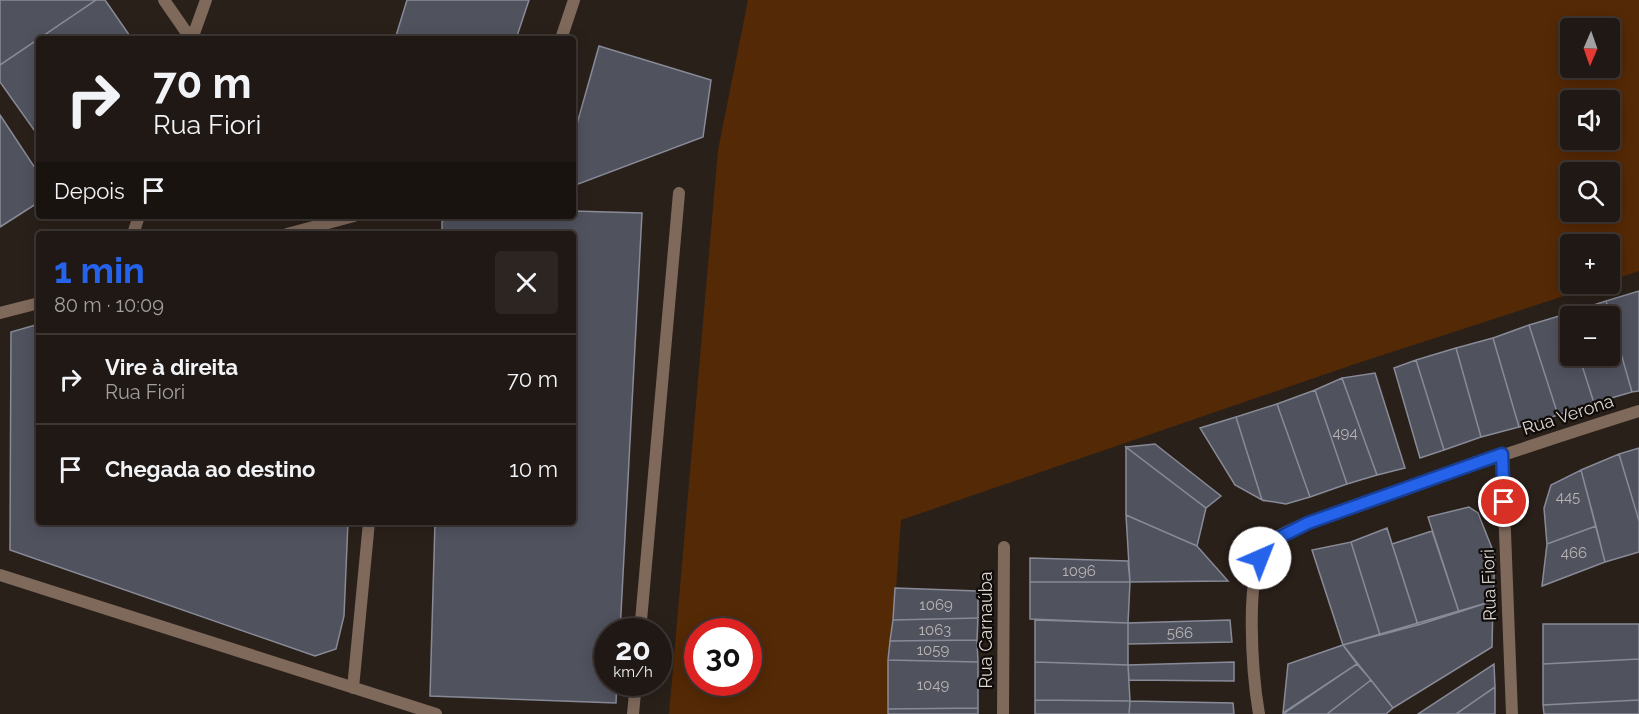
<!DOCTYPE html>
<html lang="pt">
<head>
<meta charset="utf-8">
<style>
  body { margin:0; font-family:Raleway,sans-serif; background:#2d2522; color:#f1f3f6; height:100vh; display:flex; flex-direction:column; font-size:22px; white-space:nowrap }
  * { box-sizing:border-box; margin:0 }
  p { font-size:20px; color:#a2a0a0 }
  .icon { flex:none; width:33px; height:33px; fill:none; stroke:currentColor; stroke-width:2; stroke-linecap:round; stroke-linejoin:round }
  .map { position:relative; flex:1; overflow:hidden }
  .details { position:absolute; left:36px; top:231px; width:540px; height:294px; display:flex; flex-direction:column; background:#201814; border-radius:6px; box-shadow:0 3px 15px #0003,0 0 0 2px #3d3734 }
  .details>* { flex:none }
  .guide { position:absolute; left:36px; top:36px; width:540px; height:183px; border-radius:6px; box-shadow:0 3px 15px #0003,0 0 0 2px #3d3734; background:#201814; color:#f1f3f6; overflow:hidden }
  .needle { width:39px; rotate:182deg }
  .fabs { position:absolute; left:1560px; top:18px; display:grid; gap:12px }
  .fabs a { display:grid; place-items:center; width:60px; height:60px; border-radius:6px; background:#201814; box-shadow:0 3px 15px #0003,0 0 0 2px #3d3734; font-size:30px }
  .speed { position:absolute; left:594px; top:618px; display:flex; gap:12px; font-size:30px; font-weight:700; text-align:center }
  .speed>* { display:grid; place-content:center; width:78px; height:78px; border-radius:50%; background:#201814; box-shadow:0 3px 15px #0003,0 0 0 2px #3d3734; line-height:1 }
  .speed small { font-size:15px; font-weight:400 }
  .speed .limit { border:9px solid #d22; background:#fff; color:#111 }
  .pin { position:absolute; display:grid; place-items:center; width:51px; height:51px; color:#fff; margin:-26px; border:3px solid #fff; border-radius:50%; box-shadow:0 2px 6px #0007 }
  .me { position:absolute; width:66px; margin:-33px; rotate:44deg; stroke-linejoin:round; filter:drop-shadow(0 0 4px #0008) }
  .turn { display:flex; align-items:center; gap:21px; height:126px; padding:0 18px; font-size:27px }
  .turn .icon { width:78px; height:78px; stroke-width:2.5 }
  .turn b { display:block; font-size:42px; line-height:51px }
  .then { display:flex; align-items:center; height:57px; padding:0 18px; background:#0003; gap:12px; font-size:22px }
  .round { display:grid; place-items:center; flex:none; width:63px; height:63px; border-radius:6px; background:#2d2522 }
  .headline { display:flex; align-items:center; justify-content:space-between; height:102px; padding:0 18px }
  h1 { font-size:36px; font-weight:700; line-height:45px; color:#2563eb }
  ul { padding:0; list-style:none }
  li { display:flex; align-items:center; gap:18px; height:90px; padding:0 18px; border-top:2px solid #3d3734 }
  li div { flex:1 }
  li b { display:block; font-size:22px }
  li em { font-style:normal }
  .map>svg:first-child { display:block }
  .green { fill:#542906; fill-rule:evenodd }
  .building { fill:#50525e; stroke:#888b97; stroke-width:1.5 }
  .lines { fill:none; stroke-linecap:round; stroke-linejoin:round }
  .lane { stroke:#7f695b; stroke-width:12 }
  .street { stroke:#7f695b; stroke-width:12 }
  .route-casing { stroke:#184099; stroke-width:15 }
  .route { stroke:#2563eb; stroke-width:10 }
  .labels { text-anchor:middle; stroke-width:4.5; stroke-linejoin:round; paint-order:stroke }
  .number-label { font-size:15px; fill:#b9b4b4 }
  .street-label { font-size:18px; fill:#dcd5d1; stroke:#0f0b08 }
</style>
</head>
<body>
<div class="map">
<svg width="1639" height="714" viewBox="0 0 1639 714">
  <rect width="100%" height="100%" fill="#2a201a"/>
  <path class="green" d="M748,0H1639V271L1610,281V244H1570V284H1601L1358,363L901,520L887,714H669L718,150ZM1570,28H1610V68H1570ZM1570,100H1610V140H1570ZM1570,172H1610V212H1570ZM698,632H748V682H698Z"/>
  <path class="building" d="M0,0H96L0,65Z
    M96,0H105L132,39H39V137L0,82V65Z
    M407,0H529L516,39H395Z
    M599,46L711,80L703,137L573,186V138Z
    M0,115L39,174V202L0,227Z
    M573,211L642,213L620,632H608V682H617L616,703L430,696L435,522H573V234H442V221L461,216H573Z
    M1639,291V391L1632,392L1606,301Z
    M1606,301L1632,392L1594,403L1579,356H1610V316H1570V327L1566,314Z
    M1566,314L1570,327V356H1579L1594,403L1558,415L1529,325Z
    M39,324V522H348L344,616L336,649L315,656L10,550L11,332Z
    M1529,325L1558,415L1519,427L1493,338Z
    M1493,338L1519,427L1481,437L1456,348Z
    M1456,348L1481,437L1444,450L1416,360Z
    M1416,360L1444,450L1420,458L1394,368Z
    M1375,373L1405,468L1377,475L1342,378Z
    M1342,378L1377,475L1347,484L1315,390Z
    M1315,390L1347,484L1310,497L1277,404Z
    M1277,404L1310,497L1286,504L1262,500L1236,417Z
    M1236,417L1262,500L1235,485L1200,428Z
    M1155,444L1221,496L1206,508L1126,447Z
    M1126,447L1206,508L1197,546L1126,515Z
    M1639,448V521L1619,454Z
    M1619,454L1639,521V552L1605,562L1581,470Z
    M1581,470L1596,526L1547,544L1544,508L1551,485Z
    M1469,507L1478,513L1495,556L1493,601L1459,612L1428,517Z
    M1126,515L1197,546L1228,581L1130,582Z
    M1596,526L1605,562L1542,586L1547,544Z
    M1387,528L1418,625L1380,635L1351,542Z
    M1432,531L1459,612L1418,625L1392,544Z
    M1351,542L1380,635L1343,645L1312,550Z
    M1030,558L1128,561L1130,582H1030Z
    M1030,582H1130L1128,623L1030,619Z
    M895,588L978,591V618L893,620Z
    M1493,601L1492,647L1393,708L1343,645Z
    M978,618L977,640L890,641L893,620Z
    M1035,620L1128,623V665L1035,662Z
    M1230,620L1232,642L1128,644V623Z
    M1543,624H1639V659L1543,664Z
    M977,640L978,662L888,660L890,641Z
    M1343,645L1357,664L1283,713L1288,664Z
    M1639,659V700L1543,705V664Z
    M888,660L978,662V708L888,709Z
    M1035,662L1128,665L1130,701L1035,700Z
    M1234,662V681L1129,680L1128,665Z
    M1357,664L1371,680L1327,714H1283Z
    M1494,664L1495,687L1456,714H1418Z
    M1371,680L1393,708L1386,714H1327Z
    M1495,687V714H1456Z
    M1035,700L1130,701L1129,714H1035Z
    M1639,700V714H1544L1543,705Z
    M1130,701L1233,703L1234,714H1129Z
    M978,708V714H888V709Z"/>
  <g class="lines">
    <path class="lane" d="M0,575L436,714
      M640,632L679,193
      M353,688L369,522
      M633,714L636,682"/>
    <path class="street" d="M164,0L191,39
      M192,39L206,0
      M561,39L574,0
      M133,234L139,216
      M287,234L354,216
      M0,313L39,303
      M1502,454L1512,714
      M1003,714L1004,547
      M1259,714C1253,679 1243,571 1267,544C1280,530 1343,510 1363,503C1455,471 1546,440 1639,411"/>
  </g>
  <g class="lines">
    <defs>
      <path id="route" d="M1260,558L1268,543L1308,523L1502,454L1504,502"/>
    </defs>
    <use href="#route" class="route-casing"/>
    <use href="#route" class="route"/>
  </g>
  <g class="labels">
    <g class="number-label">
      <text x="1345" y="438">494</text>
      <text x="1568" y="502">445</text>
      <text x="1574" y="558">466</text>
      <text x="1079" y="576">1096</text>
      <text x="936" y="610">1069</text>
      <text x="935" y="635">1063</text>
      <text x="1180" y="638">566</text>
      <text x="933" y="655">1059</text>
      <text x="933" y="690">1049</text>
    </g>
    <g class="street-label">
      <text transform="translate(1568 415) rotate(-18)" y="6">Rua Verona</text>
      <text transform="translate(1489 585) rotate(-92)" y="6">Rua Fiori</text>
      <text transform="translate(986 630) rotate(-90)" y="6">Rua Carnaúba</text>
    </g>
  </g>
</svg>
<div class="fabs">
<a><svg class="needle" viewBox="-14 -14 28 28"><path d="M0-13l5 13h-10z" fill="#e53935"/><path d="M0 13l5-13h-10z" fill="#a2a0a0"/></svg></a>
<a><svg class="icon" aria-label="sound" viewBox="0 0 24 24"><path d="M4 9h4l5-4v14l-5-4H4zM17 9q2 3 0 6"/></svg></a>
<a><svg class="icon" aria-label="search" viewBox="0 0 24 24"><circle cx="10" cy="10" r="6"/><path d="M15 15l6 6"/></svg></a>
<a>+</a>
<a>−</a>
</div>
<div class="speed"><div>20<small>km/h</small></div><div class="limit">30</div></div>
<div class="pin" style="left:1504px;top:502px;background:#d93025"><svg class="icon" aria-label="arrive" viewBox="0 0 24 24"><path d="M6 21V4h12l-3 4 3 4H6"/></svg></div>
<svg class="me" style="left:1260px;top:558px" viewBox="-20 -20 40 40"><circle r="19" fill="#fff"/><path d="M0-13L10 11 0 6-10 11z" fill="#2563eb"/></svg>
<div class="guide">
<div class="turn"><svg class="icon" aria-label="right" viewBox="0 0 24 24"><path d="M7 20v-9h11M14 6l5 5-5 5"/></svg><div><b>70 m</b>Rua Fiori</div></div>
<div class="then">Depois<svg class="icon" aria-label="arrive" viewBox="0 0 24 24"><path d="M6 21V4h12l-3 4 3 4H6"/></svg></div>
</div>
<section class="details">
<div class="headline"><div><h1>1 min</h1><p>80 m · 10:09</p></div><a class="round"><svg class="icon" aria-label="close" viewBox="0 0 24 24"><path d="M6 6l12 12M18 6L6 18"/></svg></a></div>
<ul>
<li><svg class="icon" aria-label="right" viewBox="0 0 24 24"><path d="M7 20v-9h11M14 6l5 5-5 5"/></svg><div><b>Vire à direita</b><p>Rua Fiori</p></div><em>70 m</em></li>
<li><svg class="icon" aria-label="arrive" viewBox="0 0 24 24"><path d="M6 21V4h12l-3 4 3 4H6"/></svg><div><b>Chegada ao destino</b></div><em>10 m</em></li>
</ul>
</section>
</div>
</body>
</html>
